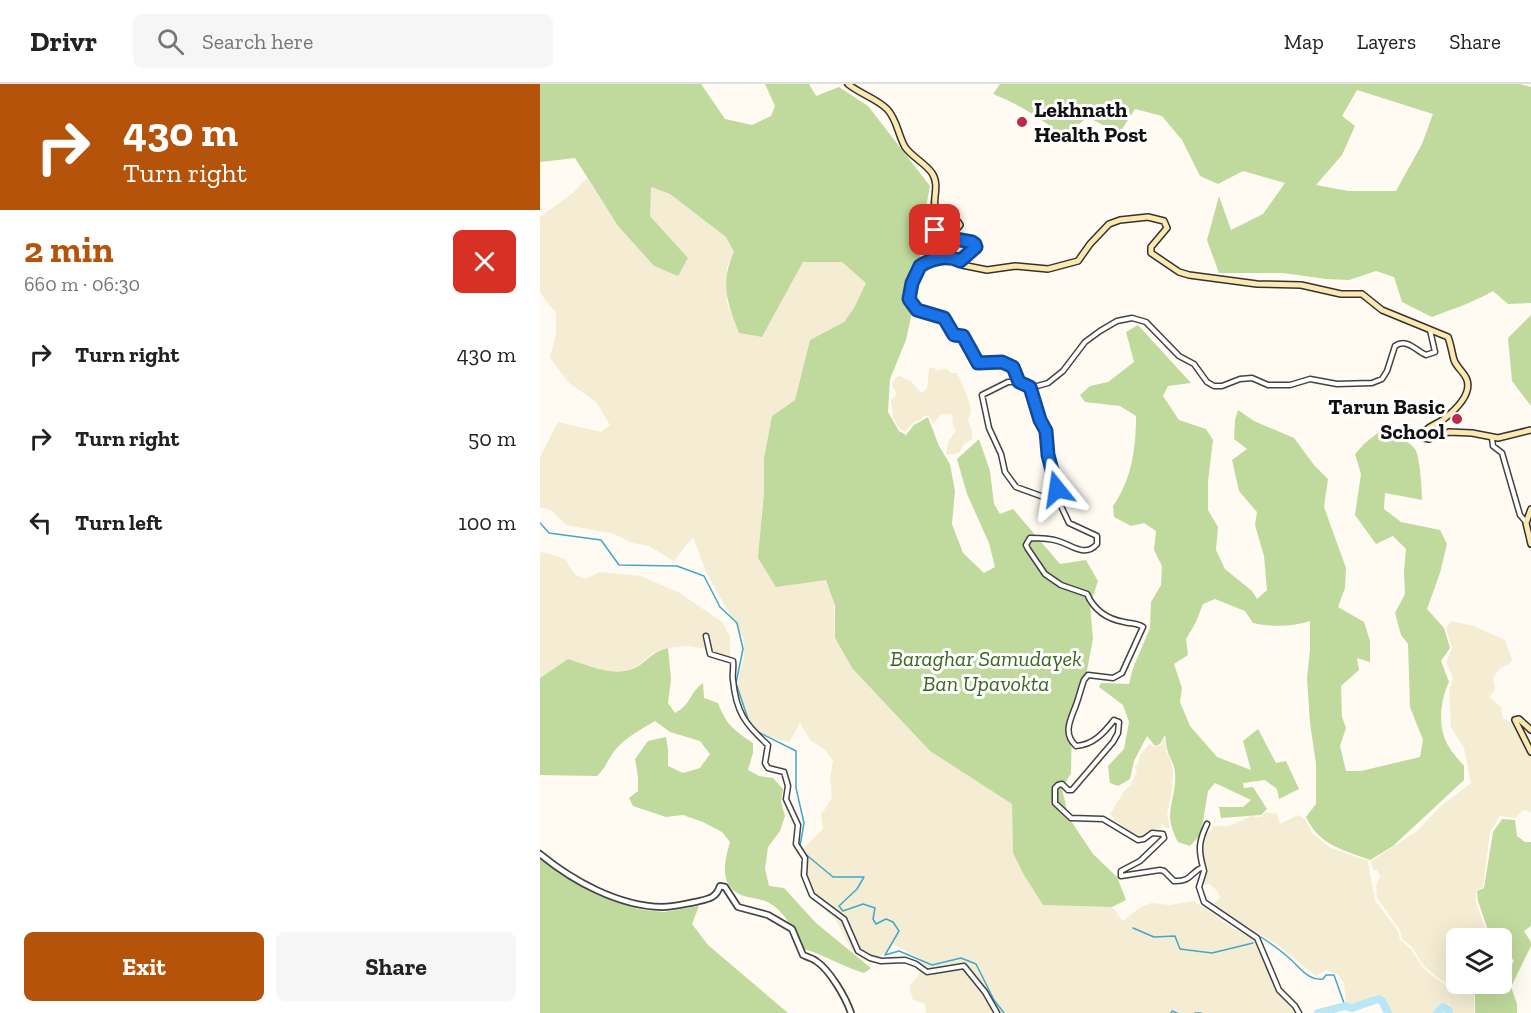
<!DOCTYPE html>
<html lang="en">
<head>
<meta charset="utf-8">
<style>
  body { margin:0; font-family:"Zilla Slab",serif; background:#f6f6f6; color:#222; height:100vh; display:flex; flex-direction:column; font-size:22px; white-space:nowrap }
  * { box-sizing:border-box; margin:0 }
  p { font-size:20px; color:#767676 }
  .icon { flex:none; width:33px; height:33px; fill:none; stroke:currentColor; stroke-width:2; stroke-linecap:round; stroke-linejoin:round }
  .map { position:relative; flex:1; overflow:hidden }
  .panel { display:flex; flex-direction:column; background:#fff; width:540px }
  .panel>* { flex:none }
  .banner { background:#b45309; color:#fff; overflow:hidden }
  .controls { position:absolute; left:906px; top:844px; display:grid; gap:12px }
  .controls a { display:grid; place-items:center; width:66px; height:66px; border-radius:9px; background:#fff; box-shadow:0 6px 24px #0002; font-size:30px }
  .pin { position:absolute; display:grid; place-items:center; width:51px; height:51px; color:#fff; margin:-26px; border-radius:12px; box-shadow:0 3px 9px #0006 }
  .me { position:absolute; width:66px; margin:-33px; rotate:345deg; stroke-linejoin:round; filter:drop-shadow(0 0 4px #0008) }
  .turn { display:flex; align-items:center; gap:21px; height:126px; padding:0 24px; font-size:27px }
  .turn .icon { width:78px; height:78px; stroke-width:2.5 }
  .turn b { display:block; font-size:42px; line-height:51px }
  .round { display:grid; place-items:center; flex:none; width:63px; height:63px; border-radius:9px; background:#f6f6f6 }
  .overview { display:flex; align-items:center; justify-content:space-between; height:102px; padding:0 24px }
  h1 { font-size:36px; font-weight:800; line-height:45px; color:#b45309 }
  .cta { display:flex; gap:12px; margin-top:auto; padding:12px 24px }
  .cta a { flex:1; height:69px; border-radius:9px; background:#b45309; color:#fff; font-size:24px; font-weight:800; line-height:69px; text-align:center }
  .cta a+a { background:#f6f6f6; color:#222 }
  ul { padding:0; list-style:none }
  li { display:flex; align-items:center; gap:18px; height:84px; padding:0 24px }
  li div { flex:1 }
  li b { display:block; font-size:22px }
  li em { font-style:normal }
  header { display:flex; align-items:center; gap:36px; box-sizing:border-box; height:84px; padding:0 30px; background:#fff; border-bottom:2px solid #e0e0e0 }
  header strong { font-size:28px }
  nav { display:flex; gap:33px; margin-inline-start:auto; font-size:21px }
  .search { width:420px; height:54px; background:#f6f6f6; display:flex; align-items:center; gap:15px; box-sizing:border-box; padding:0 21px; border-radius:9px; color:#767676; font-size:22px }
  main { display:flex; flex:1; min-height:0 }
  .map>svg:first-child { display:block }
  .farmland { fill:#f4edd3 }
  .forest { fill:#c0d99c; fill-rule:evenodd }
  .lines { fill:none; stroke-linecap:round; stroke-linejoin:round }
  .stream { stroke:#42a7ca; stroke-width:1.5 }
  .river { stroke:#b9e7f5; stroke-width:8 }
  .minor-casing { stroke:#434343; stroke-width:7 }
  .tertiary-casing { stroke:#434343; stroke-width:8 }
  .secondary-casing { stroke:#323232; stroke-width:8 }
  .minor { stroke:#fff; stroke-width:4 }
  .tertiary { stroke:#fff; stroke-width:4.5 }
  .secondary { stroke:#fce9b0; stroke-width:5 }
  .route-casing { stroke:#114b97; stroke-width:15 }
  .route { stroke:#1a73e8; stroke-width:10 }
  .poi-dot { fill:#bd2b46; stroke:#fff; stroke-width:2 }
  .labels { text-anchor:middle; stroke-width:6; stroke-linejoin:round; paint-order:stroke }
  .poi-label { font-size:22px; font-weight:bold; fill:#101010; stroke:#fff; text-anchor:start }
  .park-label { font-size:22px; font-style:italic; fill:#396721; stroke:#fff }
</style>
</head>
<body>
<header>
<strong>Drivr</strong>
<div class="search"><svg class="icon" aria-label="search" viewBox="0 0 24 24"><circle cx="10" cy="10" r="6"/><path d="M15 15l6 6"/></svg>Search here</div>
<nav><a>Map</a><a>Layers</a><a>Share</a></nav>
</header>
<main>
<section class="panel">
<div class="banner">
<div class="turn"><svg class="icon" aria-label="right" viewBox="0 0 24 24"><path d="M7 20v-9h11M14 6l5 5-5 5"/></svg><div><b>430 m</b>Turn right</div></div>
</div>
<div class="overview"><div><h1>2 min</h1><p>660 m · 06:30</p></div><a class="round" style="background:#d93025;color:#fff"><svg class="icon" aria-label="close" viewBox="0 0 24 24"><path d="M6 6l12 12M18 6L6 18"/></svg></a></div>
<ul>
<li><svg class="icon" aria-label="right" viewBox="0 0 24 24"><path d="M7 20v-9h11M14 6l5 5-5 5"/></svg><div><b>Turn right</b></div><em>430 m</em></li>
<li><svg class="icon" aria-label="right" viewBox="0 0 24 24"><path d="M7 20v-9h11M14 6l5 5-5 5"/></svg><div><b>Turn right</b></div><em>50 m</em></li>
<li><svg class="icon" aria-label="left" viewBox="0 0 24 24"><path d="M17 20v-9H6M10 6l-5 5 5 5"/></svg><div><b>Turn left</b></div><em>100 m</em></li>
</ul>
<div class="cta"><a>Exit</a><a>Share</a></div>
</section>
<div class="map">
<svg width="991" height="929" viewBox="0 0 991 929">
  <rect width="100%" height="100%" fill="#fffbf3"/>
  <path class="farmland" d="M47,94L78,142L114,182L138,192L110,132V103L130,110L186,153L194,168L187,183V219L199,249L222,253L263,178H302L327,199L314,224L304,238L270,256L255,316L232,332L224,374V408L221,433L286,496L294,520L295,554L310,581L390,667L472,720L473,769L503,821L572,823L583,837L599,824L611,819L630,821L654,817L692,844L713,854L736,906L755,929H386L385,920L373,916L369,902L378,892L381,875L353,860L334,879L323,876L312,866L295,835L267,810L262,791V766L283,745L281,731L292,714L290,694L293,677L285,666L270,656L260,639L249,658L229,654L213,644L199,612L198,597L204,572L203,554L167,490L153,453L134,477L109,462L92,459L74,450L26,441L11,426L0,423V373L18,338L61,348L70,341L56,318L29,299L10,274L16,250V229L0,209V133L34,108Z
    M389,284H395L397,287L406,284L411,289H417L428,314L431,327L428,337L432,347V356L424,360L419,369L406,371L408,358L416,346L413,342L412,330H401L393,340L389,332H383L382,335L373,339L365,348L360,345L353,334L351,316L357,310L352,302L355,294L359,292L371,297L380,308H383L387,304Z
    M3,468L25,475L35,491L45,495L60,488L101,492L140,509L182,538L190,552V573L167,565L148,562L128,564L113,569L99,581L87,587L67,588L28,575L0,594V469Z
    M911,537L934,542L965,556L972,576L969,580L960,584L953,594L955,606L949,613L961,623L963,635L972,638L982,659L991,672V728L983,726L975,734L960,732L950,748L943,803L936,807V818L949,855H916V900H938L933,909L918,907L897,893L884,882L872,863L862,855L860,846L837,814L836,802L840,793L837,786H833L831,777L877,747L901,722L931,699L924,664L911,643L909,607L913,594L906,578L912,564L906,544Z
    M625,653L626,667L630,674L633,686L632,707L627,729L630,744H626L622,740L620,746L610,747L607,751L599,753L577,738L570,730L585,706L590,702L597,687L595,683L598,680L600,671L609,660L615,663L621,661Z
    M725,728L737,730L740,740L758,731L765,735L772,749L789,763L828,777L835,816L858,847L860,856L871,865L883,884L896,895L917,908L934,910V929H913L909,920H900L892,929H852L843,914L836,911L820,919L806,920L804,899L797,890L786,886L776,892L736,860L686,830L673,820L680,814L678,808L670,800H664L666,786L661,766L662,753L672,745V742H689L711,732L721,733Z"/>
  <path class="forest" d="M0,0H161L185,35L212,41L231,32L235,22L225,0H269L276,12L299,3L328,22L390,102L382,145L378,201L366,256L350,295L348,328L359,347L366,351L374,341L388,333L399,362L410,380L415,407L412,440L423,469L444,489L455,483L449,459L427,410L417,375L439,355L450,387L454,420L460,430L473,425L520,480L546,476L558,497L550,521L553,555L546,592L532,634L531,689L522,705L529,734L553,770L577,793L586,816L572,823L503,821L484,791L473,769L472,720L390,667L312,584L295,554V522L286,496L236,503L218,474L224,408V374L232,332L255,316L270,256L304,238L314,224L326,199L302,178H263L222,253L199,249C187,219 180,198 194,168L186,153L130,110L111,103L110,132L148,174L138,192L114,182L78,142L35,74L0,78Z
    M460,0H980L991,3V219L968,220L953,207C934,218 913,225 892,233L862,218L854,193L836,187L809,196L786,195L743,189H679L667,156L679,112L691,146L723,130L745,99L703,87L678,100L660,92L642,56L622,32L595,25L579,50L548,33L523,53C502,34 480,21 453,10ZM817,6L893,30L882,60L856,107H808L776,101L802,71L815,42L802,32Z
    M991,231V322L972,297L968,254Z
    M598,241L651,299L628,302L623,312L639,336L666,345L673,356L668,397V426L678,443L676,466L685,485L712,507L717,515L727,506L724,472L715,441L717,428L699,407L692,376L707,365L694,355L695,336L698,326L714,337L754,354L774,381L788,395L784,423L806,484L805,504L798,523L824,538L830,557V578L817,574L819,586L801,602L802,633L806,644L800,662L806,687H821L880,673L883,656L870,623L868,560L861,551L855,529L865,510L864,488L866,465L853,452L836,460L815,431L821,390L815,370L825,359L843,345C853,350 868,356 875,365C880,373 882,406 882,416L845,409L844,425L861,438L900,446L907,460L900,489L887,525L904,544L910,564L901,577L909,598C900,617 897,644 909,663C913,670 919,676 924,682V696L853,762L830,776C802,765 780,762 766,733L776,720V680L770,639L767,594L770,566V537C750,543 733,543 713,539L705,527L675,515L663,520L656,538L646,555L648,571L634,580L642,604L640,618L650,642L677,673L711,686L703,657L718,645L736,679L746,677L759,705L739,715L737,705L725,696L703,699L704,704L713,703L727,725L721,731L681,734L679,723H703L711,716L675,699L668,707L661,750L650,762L638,758C621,726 637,719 635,688C634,679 629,673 627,665C626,661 626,655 625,651L620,660L615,662L607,652L594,677L590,695L578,702L570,699L568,682L584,665L589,638L583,621L559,603L561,599L589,600L593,584L610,544L611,518L621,501L622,482L614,466L616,447L604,439L591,442L574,433L573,422C592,395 596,364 596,332L580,322L545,318L540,311L550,302L568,298L594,278L586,248Z
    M128,564L131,595L128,619L135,629C152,620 149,609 163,599L164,614L178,619C186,641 195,647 213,659V669L208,686L219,692L233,694L243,705L241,718L245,732L240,747L228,763L225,785L229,802L244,804L276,839L331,884L324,889C303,883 285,871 264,865C255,850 247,830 231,820C222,814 211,815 201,811C178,801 185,776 190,758L182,748L163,738L143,731L126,733L93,722L89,714L98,707V693L95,675L108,657L126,653L128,665V682L143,689L160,684L170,670L160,657L130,648L115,637C102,645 86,653 76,665C68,674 66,684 57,692L0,691V594L28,575C51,582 77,596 100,581C112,572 112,569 128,564Z
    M962,735L975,736L977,752L985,758H991V842L984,847L991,858V862L971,903L977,920V929H935V905L939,900H962V894L963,895L974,877L968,869L962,870V855H951L938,817L937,807L944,804L953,748Z
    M0,775L17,786L54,802L97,825L124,828L159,822L152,840L168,861L248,929H0Z"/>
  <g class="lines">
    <path class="stream" d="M0,439L9,449L61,456L79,481L137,482L164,492L180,523L197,539L203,565L196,599L210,641
      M218,648L256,667V704L264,739L260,762
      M263,768L293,793H324L317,805L299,822L303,827L323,820L335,824L333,835L336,840L346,835L353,838L359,847L345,871L359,867L392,881L421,874L436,880L454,916L464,929
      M593,844L614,853L635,852L640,865L672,869L713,859
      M721,853C730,859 740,866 748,873C759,882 767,897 783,895L786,891H794L805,922
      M631,929L632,927L637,929
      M655,929H661"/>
    <path class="river" d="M778,929L805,922L812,924L838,915L842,917L848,929
      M897,929L903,923L908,926L909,929"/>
    <defs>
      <path id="minor" d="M420,177C408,171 392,174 380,182L372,199L369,215L377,226L404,234L414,251L423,252L439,279L462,278L473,283L479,298L490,304L508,299L523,287L545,258L560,247L577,237L592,234L606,238L639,272L654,280L667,298L674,302H682L700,295L712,294L728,301H750L770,295L797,300L832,299L842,295L847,287L855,262C867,254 875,266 886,271L895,268L890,246
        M479,298H468L442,311L449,344L461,370L465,388L476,403L512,416L521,422L508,371L506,347L500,336L490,304
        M952,354L953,362L962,369L980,431L986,438
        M521,422L529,439L557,452V460C545,474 532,461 518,457C509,454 499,454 490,454L486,461L488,465L505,490L521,501L547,510C554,526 567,535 584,538C592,540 597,539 603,543L582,589L573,594L548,591L544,596C541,604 539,613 536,621C531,635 522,649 536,662C553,661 564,649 574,636L579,638L578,649L573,658L532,706H528L522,700L518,701L515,704V719L531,734L563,735L598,756L604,755L612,749L623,750L624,754L600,777L581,787V792L620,786L624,787L634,797C652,798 650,788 663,783L664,787L659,803L664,818L717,854L739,906L755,922L759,929
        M166,552L170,570L193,577C194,584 192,590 193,596C196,628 205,640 228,661L225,679L228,684L244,688L248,702L246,715L258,741L256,760L265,774L264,791L272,811L304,835L318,867L330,874L341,877L365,876L376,880L387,888L424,882L445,908L457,929
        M663,783C658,765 659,757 667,740"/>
      <path id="tertiary" d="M0,770C33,797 78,822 122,823C133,823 144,820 155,818C167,815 176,815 180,802L185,803L198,823L228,831L252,845L263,871C267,873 272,874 276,877C290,886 306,914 311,929"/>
      <path id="secondary" d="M308,0C320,10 336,14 347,25C357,35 358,51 365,63C372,73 385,79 392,89C405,108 377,133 418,138L420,141L415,147L396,145L395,150L398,152L435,160V164L421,176L422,181L447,186L475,182L508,185L538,177L550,160L569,140L580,136L608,133L624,137L627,144L611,163V169L639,188L649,191L717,200L761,201L801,210H822L842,226L908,253C911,261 912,269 914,276C917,284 925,289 927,296C932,311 914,327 904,335C897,340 889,342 884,348V354L889,355L909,348L932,349L958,354L991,346
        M991,425L986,439L991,460
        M991,646L979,635L975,636L991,668"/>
    </defs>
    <use href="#minor" class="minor-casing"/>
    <use href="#tertiary" class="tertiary-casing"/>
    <use href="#secondary" class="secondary-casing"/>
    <use href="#minor" class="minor"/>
    <use href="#tertiary" class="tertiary"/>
    <use href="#secondary" class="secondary"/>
  </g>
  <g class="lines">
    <defs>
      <path id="route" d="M395,146V150L398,152L432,158L435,160L436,163L420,177C408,171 392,174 380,182L372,199L369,215L377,226L404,234L414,251L423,252L438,279L462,278L473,283L479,298L490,303L500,336L506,347L508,371L517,405"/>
    </defs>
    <use href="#route" class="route-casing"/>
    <use href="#route" class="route"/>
  </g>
  <g class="poi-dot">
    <circle cx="482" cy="38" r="6"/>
    <circle cx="917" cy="335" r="6"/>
  </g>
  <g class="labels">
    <g class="poi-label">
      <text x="494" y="33">Lekhnath<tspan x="494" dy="25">Health Post</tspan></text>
      <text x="905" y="330" text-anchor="end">Tarun Basic<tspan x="905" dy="25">School</tspan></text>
    </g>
    <g class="park-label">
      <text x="446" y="582">Baraghar Samudayek<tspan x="446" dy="25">Ban Upavokta</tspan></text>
    </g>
  </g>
</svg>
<div class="controls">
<a><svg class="icon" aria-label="layers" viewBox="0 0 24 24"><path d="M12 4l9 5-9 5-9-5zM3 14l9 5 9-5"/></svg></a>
</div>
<div class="pin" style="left:395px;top:146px;background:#d93025"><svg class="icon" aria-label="arrive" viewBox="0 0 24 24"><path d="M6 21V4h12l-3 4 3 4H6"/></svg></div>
<svg class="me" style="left:517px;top:405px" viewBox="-20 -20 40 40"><path d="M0-17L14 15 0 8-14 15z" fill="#1a73e8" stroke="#fff" stroke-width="4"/></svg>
</div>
</main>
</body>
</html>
